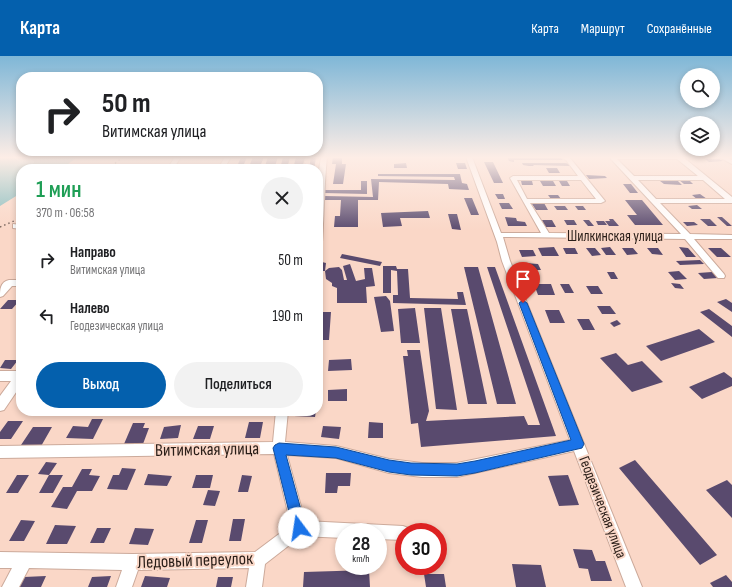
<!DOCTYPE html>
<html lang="ru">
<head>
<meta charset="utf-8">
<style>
  body { margin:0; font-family:"Sofia Sans Condensed",sans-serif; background:#f2f2f2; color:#202124; height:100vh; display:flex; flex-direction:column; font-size:15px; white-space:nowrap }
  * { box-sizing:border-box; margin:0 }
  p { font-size:13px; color:#757577 }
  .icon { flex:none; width:22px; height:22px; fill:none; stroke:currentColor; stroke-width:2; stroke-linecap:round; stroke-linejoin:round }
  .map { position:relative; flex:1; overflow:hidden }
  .sheet { position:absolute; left:16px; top:108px; width:307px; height:252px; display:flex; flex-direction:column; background:#fff; border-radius:16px; box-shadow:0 2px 6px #0003 }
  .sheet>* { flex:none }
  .banner { position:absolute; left:16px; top:16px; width:307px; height:84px; border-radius:16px; box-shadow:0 2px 6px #0003; background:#fff; color:#202124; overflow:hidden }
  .fabs { position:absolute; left:680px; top:12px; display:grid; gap:8px }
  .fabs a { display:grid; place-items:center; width:40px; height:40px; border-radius:50%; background:#fff; box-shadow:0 2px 6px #0003; font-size:20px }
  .speed { position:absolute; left:335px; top:467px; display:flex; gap:8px; font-size:20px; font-weight:700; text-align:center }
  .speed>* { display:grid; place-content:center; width:52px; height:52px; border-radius:50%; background:#fff; box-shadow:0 2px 6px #0003; line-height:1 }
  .speed small { font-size:10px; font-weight:400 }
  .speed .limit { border:6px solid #d22; background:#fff; color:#111 }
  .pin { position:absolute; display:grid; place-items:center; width:34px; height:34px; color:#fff; margin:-41px -17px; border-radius:50% 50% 50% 0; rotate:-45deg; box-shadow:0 0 4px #0007 }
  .pin .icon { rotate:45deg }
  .me { position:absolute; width:44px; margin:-22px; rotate:346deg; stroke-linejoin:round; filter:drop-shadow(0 0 3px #0008) }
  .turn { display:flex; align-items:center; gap:14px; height:84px; padding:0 20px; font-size:18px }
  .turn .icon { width:52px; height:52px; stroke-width:2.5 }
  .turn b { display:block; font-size:28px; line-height:34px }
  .round { display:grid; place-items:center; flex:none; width:42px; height:42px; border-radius:21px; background:#f2f2f2 }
  .head { display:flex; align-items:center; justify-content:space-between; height:68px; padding:0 20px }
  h1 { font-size:24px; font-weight:600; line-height:30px; color:#1e9e55 }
  .action { display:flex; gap:8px; margin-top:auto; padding:8px 20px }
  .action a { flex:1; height:46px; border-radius:24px; background:#0460ad; color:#fff; font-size:16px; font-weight:600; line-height:46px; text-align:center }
  .action a+a { background:#f2f2f2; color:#202124 }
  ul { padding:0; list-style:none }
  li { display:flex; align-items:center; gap:12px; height:56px; padding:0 20px }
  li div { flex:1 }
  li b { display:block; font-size:15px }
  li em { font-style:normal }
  header { display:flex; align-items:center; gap:24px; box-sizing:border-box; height:56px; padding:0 20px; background:#0460ad; color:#fff }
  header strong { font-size:19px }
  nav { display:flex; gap:22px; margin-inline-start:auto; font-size:14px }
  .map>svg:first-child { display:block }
  .water { fill:#81bbbd }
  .building { fill:#594a6e }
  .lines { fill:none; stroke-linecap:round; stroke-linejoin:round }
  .minor-casing { stroke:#ccaa9b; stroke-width:2 }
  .minor { fill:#fff; fill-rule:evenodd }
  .rail { stroke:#735f56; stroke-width:1.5; stroke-dasharray:1.5 3; stroke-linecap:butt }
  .route { fill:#1a73e8; stroke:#114b97 }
  .labels { text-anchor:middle; stroke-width:4; stroke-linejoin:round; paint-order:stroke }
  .street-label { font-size:15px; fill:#2a1e18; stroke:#fad7c7 }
  .near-street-label { font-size:18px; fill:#2a1e18; stroke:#fad7c7 }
</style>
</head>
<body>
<header>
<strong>Карта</strong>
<nav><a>Карта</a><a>Маршрут</a><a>Сохранённые</a></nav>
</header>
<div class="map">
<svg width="732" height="531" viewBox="0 0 732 531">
  <rect width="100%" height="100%" fill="#fad7c7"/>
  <path class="water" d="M0,101H77L62,113H21V137L0,150Z"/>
  <path class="building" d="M241,101H247L242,113H236Z
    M253,101H264L259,113H248Z
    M268,101H278L274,113H264Z
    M283,101H290L287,113H280Z
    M296,101H305L302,113H293Z
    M311,101H316L314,113H309Z
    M333,101H342V108H346L343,128H333L336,108H332Z
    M507,101H560L563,104H514V106L509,105Z
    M705,103H719L723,105L709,106Z
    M484,106H493L503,127H494Z
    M406,107L407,112H394V108Z
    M456,107H465L467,113H458Z
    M522,107H565L571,108L572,110L533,109L534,110H529L523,109Z
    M546,112H557L560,117H549Z
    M378,118H460L462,127L467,128L469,134L449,133L448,128L379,126L378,144H358V171H334L335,160H340L341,144H357H324L325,140L373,141L371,123L455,124L454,121L378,120Z
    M586,119L605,120L607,122L589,123Z
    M677,124L682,129L664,128L660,125Z
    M679,124H689L693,128H684Z
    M361,125H367V138L324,137V134H361Z
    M521,125H532L533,129H522Z
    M540,125H553L556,130H543Z
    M559,125H567L570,130H562Z
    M623,128H631L638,137H630Z
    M495,138H503L505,143H498Z
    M700,138L707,143L698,144L692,139Z
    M548,139H558L561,143H551Z
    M464,142H472L479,159H471Z
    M625,144H642L663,169H635L627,159H637Z
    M499,147H509L513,153H502Z
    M544,147L548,154H536L532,148Z
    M697,149L702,153H692L688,150Z
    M554,150H565L568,154H557Z
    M575,150H583L586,154H578Z
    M428,155L430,162H400L402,170L383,171L381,157Z
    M448,158H457L461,174L452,173Z
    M505,161L516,162L517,165L525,166L527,170H508Z
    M717,161H722L732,170H727Z
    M609,163H613L619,170H609L605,165H610Z
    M700,163H710L717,170H708Z
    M542,164H552L556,171H545Z
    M564,164H574L577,169H567Z
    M583,164H589L594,170H588Z
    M596,165H604L607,169H598Z
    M683,166H694L698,169L687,170Z
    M554,191L559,200H542L538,192Z
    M610,191L616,199H606L601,192Z
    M679,191L688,192L696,201H686Z
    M563,192H575L578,198H566Z
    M586,192H595L601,199L592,200Z
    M622,192H633L638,198L627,199Z
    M647,192H658L663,199L652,198Z
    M708,192H721L731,201H717Z
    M519,194H533L536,200L522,201Z
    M342,198L382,206L380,210L340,202Z
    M700,204L704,208L680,209L676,205Z
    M318,205L326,207L325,215H318Z
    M525,207L538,208L541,214H527Z
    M350,208L356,225L365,223L364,212H372L375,230L366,231L367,247H337V232L332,230V227L326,223L325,215L329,212L339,211L342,214L344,224H347L343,210Z
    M383,210H396L397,213H408L410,242L458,243L457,236H463L466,249L393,247V239H398L397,215L391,214V237H383Z
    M464,211H478L516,348H497Z
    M487,211H495L556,380L421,391L418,367L411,368L403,300H408L407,294H420L429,355L426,365L524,360L528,369H540Z
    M679,215L687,223L675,224L668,216Z
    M607,216H614L618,223H611Z
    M712,216L718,222L704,223L698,217Z
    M671,227L680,228L684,233L675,232Z
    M534,228H551L555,239H538Z
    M560,228H569L574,237H565Z
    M586,230H598L603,238H591Z
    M386,240L390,245L394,275L381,276L374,241Z
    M726,243L732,247V256L717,246Z
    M8,244H20L12,253H0Z
    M597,250H610L616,258H602Z
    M415,252L420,287H401L398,253Z
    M424,252H441L457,354L436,353Z
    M451,253H467L487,348H468Z
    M709,253L732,270V281L700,256Z
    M545,254H559L565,267H550Z
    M318,256H331L329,284H318Z
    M577,263H589L595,274H583Z
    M617,264L621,268L614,271L610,267Z
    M699,273L715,286L661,305L646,290Z
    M616,297L628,309L642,305L663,326L632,336L600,302Z
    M351,303L352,314L328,315L329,304Z
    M5,304H18L11,313L0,312Z
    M724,316L732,322V330L702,343L689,331Z
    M347,333V345H328V334Z
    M294,355H316L315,361L294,360Z
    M92,363H103L93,383L66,382L73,370L88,371Z
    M8,365H23L11,383H0V376Z
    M249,366H263L260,382H245Z
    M369,366L383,367V382H368Z
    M133,367H145L143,372H149L143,388H124Z
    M181,369L178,382L160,383L164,371Z
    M198,370H214L210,383H193Z
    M323,370L341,371L339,383L321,381Z
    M33,371H52L40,392H19Z
    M635,404L717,499L700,509L619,412Z
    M46,406L57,407L49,419L38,418Z
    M122,412L136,413L127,434L107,433L113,419H119Z
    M82,413H92L89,419L100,420L92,435H77L67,453L51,451L63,431H72Z
    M326,417H351L350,430H338L337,437H325Z
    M148,418L172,420L167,430L144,429Z
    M17,419H29L18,437H6Z
    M49,419H63L53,437H39Z
    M196,419H213L210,432H192Z
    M242,419L252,420L248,436H238Z
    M568,419L579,449L559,450L548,420Z
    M727,424L732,429V462L706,434Z
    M208,434L220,435L215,450L203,449Z
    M233,463H245L241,485H229Z
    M21,464L35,465L24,485H9Z
    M196,464H208L202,487H189Z
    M55,469L76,470L67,488H46Z
    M97,472H111L104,487H90Z
    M135,472L154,473L148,489L129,488Z
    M573,493L592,494L596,505H605L612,525H591L588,513L579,512Z
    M512,508L541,509L546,531H516Z
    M369,514L370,531H303L304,516Z
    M424,518H444L446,531H426Z
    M726,519L732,526V531H713L710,527Z
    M46,520L41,531H19L24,521Z
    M111,520L107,531H88L92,521Z
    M145,520L170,522L167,531H141Z
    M218,521H233L231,531H216Z"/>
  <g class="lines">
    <defs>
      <path id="minor" d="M175,101H181L173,113H167Z
        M225,101H231L224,113H218Z
        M321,101H327C324,129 324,157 322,186L318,188V121Z
        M466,101H472L501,177H541L510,122L513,120H578L566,104L561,101L570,102L605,145L601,147H530L549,177L681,178L609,101H683L732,141V147H660L690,178L732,179V183H694L724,218L725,220L724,222H718L685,183L503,181L510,205L642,531H626L574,395L457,421H422L389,417L336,402L287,399L305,465L403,470L408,472L410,476H404L403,484L378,483V476H344V482L301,480L265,508L262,531H246L249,512L138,514L132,531H116L122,514L29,512L19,531H2L12,512H0V496L133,498L255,496L291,469L274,398L0,402V390L273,386L276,355H288L285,386L336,390L389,403L422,407H457L570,384L502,205L497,186ZM617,103H677L698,120H634ZM517,124H581L596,143H527ZM638,124H703L725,143H656Z
        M719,101H727L732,104V108Z
        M13,168L21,169V173L13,172Z
        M9,224H21V230H12L3,240L0,241C0,234 0,226 9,224Z
        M0,315H21V329L4,354L0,355V340L11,325H0Z"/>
    </defs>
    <use href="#minor" class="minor-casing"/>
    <use href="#minor" class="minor"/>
    <path class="rail" d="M108,113L123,101
      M0,171L21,162"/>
  </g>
  <linearGradient id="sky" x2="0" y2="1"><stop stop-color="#7fb7d7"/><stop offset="0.58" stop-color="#fdede6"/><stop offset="1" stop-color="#fdede6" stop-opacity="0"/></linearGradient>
  <rect width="732" height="175" fill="url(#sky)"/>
  <path class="route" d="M523,244L527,247L584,388L582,392L475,417L457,420L411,419L389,416L336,402L286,399L306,472L304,476L299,478L294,476L273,392L275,389L279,387L336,391L389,404L411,407L457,408L475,405L571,384L519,247Z"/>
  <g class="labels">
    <g class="street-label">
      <text x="615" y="185">Шилкинская улица</text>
      <text transform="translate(603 451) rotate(69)" y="5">Геодезическая улица</text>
    </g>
    <g class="near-street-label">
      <text transform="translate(207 393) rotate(-1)" y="6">Витимская улица</text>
      <text transform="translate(195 504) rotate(-2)" y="6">Ледовый переулок</text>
    </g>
  </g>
</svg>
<div class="fabs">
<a><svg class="icon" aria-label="search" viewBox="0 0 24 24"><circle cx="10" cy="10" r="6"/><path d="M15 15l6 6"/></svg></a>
<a><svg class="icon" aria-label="layers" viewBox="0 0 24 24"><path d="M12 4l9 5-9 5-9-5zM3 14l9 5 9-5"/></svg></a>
</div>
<div class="speed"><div>28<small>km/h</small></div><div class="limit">30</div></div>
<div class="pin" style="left:523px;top:247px;background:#d93025"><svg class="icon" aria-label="arrive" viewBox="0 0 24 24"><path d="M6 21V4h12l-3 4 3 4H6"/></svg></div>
<svg class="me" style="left:299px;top:472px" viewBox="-20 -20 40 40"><circle r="19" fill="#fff"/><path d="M0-13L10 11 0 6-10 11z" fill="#1a73e8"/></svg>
<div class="banner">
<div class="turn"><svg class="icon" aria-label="right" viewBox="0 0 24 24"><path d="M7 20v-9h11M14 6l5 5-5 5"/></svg><div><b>50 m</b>Витимская улица</div></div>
</div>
<section class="sheet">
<div class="head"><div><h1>1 мин</h1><p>370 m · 06:58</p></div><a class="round"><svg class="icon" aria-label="close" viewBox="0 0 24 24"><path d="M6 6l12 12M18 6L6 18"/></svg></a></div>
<ul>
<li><svg class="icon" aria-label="right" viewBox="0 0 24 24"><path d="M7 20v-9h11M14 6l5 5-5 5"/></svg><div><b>Направо</b><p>Витимская улица</p></div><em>50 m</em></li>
<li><svg class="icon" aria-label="left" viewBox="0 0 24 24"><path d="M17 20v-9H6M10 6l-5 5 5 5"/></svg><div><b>Налево</b><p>Геодезическая улица</p></div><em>190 m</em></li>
</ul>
<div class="action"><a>Выход</a><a>Поделиться</a></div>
</section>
</div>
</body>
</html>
